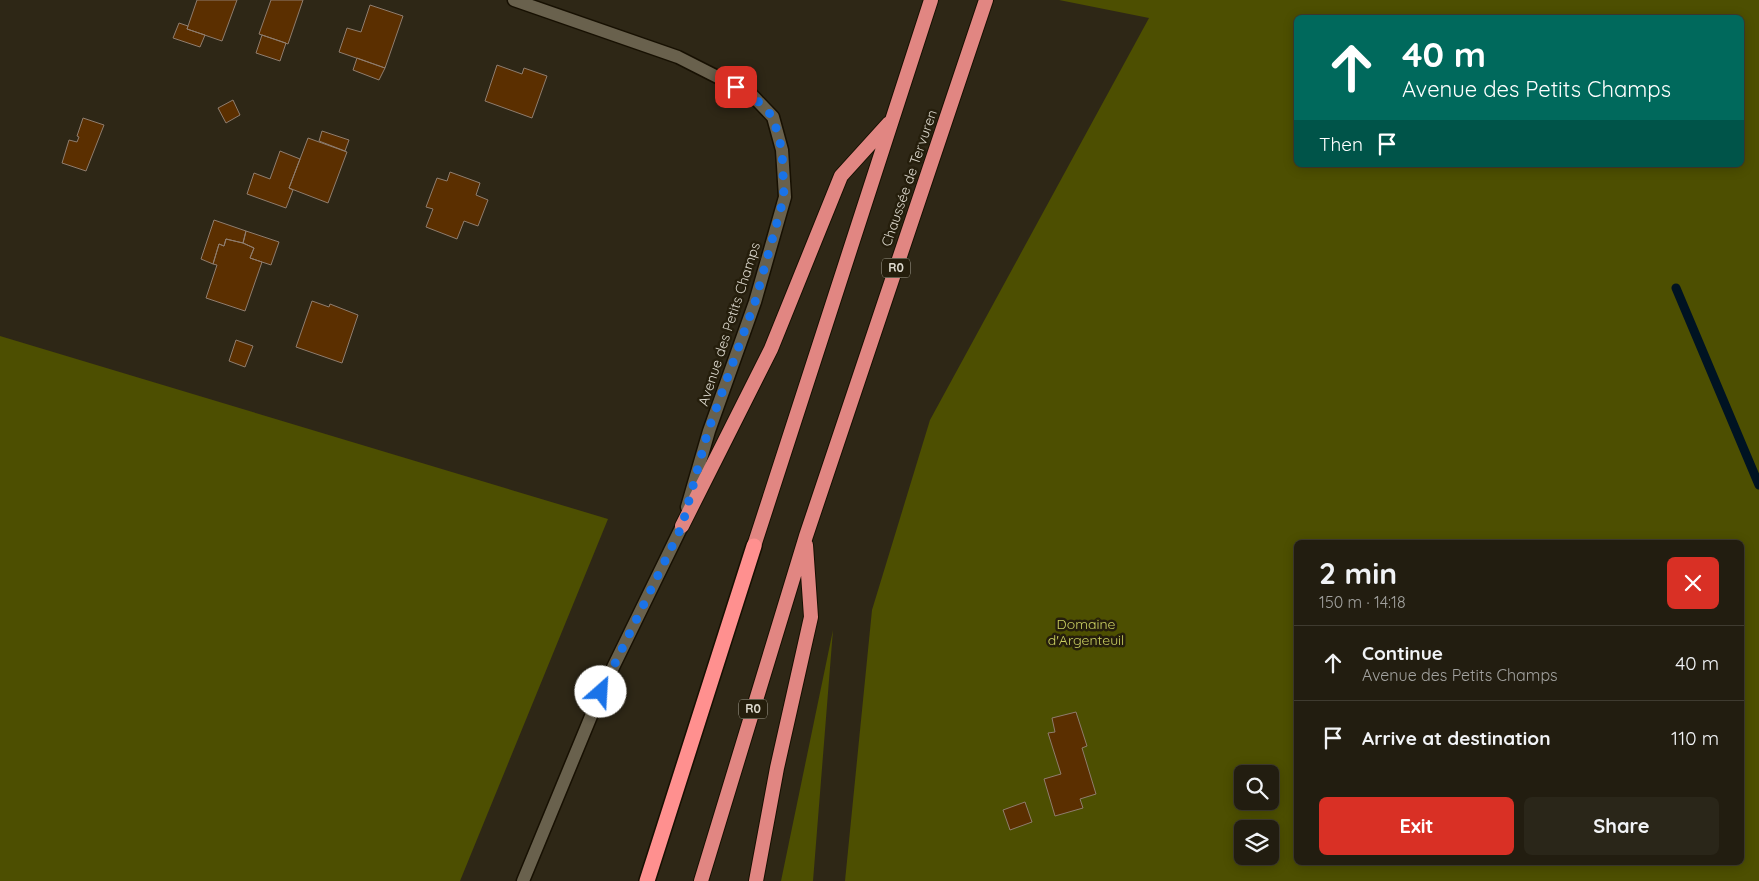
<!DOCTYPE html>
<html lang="en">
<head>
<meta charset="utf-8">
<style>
  body { margin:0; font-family:Quicksand,sans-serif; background:#2a2619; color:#f1f3f6; height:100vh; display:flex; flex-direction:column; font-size:19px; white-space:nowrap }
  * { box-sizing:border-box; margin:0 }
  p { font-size:16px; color:#a2a29f }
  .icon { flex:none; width:28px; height:28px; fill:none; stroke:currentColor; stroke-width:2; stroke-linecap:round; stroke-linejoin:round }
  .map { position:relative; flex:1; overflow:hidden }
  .panel { position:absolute; left:1294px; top:540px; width:450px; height:325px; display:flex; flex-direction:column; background:#221d10; border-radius:8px; box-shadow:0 2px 12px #0003,0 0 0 1px #3f3b30 }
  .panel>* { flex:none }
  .banner { position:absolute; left:1294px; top:15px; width:450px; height:152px; border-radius:8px; box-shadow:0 2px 12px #0003,0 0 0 1px #3f3b30; background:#00695c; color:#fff; overflow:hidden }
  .controls { position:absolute; left:1234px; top:765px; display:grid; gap:10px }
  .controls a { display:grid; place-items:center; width:45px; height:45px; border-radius:8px; background:#221d10; box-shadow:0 2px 12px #0003,0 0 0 1px #3f3b30; font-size:25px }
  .pin { position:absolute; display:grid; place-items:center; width:42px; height:42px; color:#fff; margin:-21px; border-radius:10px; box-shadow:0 2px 8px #0006 }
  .me { position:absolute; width:55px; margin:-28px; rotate:26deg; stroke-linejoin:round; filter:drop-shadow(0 0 4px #0008) }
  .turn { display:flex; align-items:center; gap:18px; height:105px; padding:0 25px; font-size:22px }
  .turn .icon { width:65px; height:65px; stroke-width:2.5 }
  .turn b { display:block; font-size:35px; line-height:42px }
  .then { display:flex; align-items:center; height:48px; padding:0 25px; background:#0003; gap:10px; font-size:19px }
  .round { display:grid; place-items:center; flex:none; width:52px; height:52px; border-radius:8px; background:#2a2619 }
  .headline { display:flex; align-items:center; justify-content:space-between; height:85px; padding:0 25px }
  h1 { font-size:30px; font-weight:700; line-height:38px }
  .primary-button { display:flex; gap:10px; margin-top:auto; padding:10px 25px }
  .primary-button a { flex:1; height:58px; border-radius:8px; background:#d93025; color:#fff; font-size:20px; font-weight:700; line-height:58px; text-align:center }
  .primary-button a+a { background:#2a2619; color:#f1f3f6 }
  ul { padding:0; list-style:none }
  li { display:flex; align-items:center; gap:15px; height:75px; padding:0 25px; border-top:1px solid #3f3b30 }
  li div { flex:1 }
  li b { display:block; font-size:19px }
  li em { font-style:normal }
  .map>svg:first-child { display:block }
  .green { fill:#4d4f01; fill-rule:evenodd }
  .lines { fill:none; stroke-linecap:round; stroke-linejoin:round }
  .stream { stroke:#001322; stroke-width:9 }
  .building { fill:#5b2f00; stroke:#8f7d6e }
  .minor-casing { stroke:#171002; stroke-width:15 }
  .tertiary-casing { stroke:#171002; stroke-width:15 }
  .trunk-casing { stroke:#171002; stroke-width:16 }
  .motorway-casing { stroke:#171002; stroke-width:18 }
  .minor { stroke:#69614d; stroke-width:12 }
  .tertiary { stroke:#69614d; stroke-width:12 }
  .trunk { stroke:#e18682; stroke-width:14 }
  .motorway { stroke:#ff908f; stroke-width:15 }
  .route { stroke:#1a73e8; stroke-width:9; stroke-dasharray:0 16.2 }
  .labels { text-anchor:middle; stroke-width:5; stroke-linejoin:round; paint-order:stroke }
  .shield { fill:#251e0c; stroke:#a6a294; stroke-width:1 }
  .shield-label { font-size:12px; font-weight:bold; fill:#dedacf }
  .street-label { font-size:14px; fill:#dedacf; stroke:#251e0c }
  .park-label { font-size:14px; fill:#cbd061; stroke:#251e0c }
</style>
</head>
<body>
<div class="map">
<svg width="1759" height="881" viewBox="0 0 1759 881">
  <rect width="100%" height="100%" fill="#2e2716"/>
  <path class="green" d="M1059,0H1759V881H845L872,610L930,420L1149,18ZM1296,18H1741V165H1296ZM1296,542H1741V862H1296ZM1242,774H1270V801H1242ZM1242,829H1270V856H1242Z
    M0,336L608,519L460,881H0Z
    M833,630L813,881H781Z"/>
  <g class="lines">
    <path class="stream" d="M1676,288L1759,485"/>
  </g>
  <path class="building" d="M197,0H237L222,41L187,29Z
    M271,0H303L288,44L259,34Z
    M370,5L403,16L385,68L339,52L347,28L361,32Z
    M179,23L188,26L187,29L205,35L200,47L173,38Z
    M262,35L286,43L280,61L256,53Z
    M357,58L385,68L379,80L353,70Z
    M497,65L522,74L524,68L547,76L532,118L485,101Z
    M233,100L240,115L226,123L218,108Z
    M83,118L104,125L86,171L62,163L69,140L77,142L79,137L77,136Z
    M322,131L349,140L345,151L319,141Z
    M308,138L347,152L328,203L289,188Z
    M280,151L300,159L289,188L293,190L286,208L247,194L254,173L270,179Z
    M450,172L480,183L476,195L488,200L478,226L464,221L457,239L426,227L433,209L426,207L437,178L447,181Z
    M214,220L246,231L243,243L226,239L224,246L219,244L213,264L201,259Z
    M246,231L279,242L271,265L250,258L254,248L243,243Z
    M226,239L243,243L254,248L250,258L262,262L245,311L206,298L217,265L213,264L219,244L224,246Z
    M312,301L329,307L330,304L358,315L342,363L296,347Z
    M236,340L253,346L245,367L229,361Z
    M1076,712L1087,746L1082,748L1096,794L1080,799L1083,808L1055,816L1044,779L1061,774L1048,733L1055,732L1052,718Z
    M1025,802L1032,822L1010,830L1003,810Z"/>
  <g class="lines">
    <defs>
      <path id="minor" d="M514,0L678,57L751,94L773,117L782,150L785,197L755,302L709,431L687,507"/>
      <path id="tertiary" d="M523,881L601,692L682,526"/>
      <path id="trunk" d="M682,526L771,349L841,176L889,123
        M754,546L931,0
        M701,881L806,536L986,0
        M756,881L777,768L811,617L806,545"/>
      <path id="motorway" d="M647,881L754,546"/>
    </defs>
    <use href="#minor" class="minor-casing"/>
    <use href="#tertiary" class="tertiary-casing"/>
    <use href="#trunk" class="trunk-casing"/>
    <use href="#motorway" class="motorway-casing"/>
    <use href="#minor" class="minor"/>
    <use href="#tertiary" class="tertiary"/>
    <use href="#trunk" class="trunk"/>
    <use href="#motorway" class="motorway"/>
  </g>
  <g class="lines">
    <path class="route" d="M601,692L682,526L708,431L755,302L784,197L782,150L773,117L751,94L736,87"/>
  </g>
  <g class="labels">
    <g class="shield">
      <rect x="882" y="258.5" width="28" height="19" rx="4"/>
      <rect x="739" y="699.5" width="28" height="19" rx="4"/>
    </g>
    <g class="shield-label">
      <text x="896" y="272">R0</text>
      <text x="753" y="713">R0</text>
    </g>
    <g class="street-label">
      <text transform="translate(909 178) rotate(-71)" y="5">Chaussée de Tervuren</text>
      <text transform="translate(729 324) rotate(-72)" y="5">Avenue des Petits Champs</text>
    </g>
    <g class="park-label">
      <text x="1086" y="629">Domaine<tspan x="1086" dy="16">d'Argenteuil</tspan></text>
    </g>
  </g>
</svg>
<div class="controls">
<a><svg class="icon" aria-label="search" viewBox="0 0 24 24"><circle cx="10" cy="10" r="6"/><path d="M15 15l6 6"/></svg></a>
<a><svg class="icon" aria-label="layers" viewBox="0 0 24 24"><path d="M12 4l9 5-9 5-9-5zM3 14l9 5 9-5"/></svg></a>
</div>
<div class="pin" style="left:736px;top:87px;background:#d93025"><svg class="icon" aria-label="arrive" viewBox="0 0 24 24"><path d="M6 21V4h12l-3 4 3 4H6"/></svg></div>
<svg class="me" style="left:601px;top:692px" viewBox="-20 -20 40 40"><circle r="19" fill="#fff"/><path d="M0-13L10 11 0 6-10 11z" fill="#1a73e8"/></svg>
<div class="banner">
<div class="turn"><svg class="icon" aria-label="ahead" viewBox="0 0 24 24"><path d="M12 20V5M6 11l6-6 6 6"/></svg><div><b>40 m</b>Avenue des Petits Champs</div></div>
<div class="then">Then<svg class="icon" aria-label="arrive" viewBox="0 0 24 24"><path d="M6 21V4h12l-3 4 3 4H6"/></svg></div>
</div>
<section class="panel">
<div class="headline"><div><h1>2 min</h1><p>150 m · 14:18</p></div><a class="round" style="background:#d93025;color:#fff"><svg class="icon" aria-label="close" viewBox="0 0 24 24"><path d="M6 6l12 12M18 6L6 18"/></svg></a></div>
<ul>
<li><svg class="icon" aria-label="ahead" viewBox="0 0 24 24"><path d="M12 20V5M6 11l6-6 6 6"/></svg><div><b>Continue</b><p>Avenue des Petits Champs</p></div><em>40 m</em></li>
<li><svg class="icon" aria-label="arrive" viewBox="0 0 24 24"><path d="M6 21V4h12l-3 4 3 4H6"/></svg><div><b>Arrive at destination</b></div><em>110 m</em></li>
</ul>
<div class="primary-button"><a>Exit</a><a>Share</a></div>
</section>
</div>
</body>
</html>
